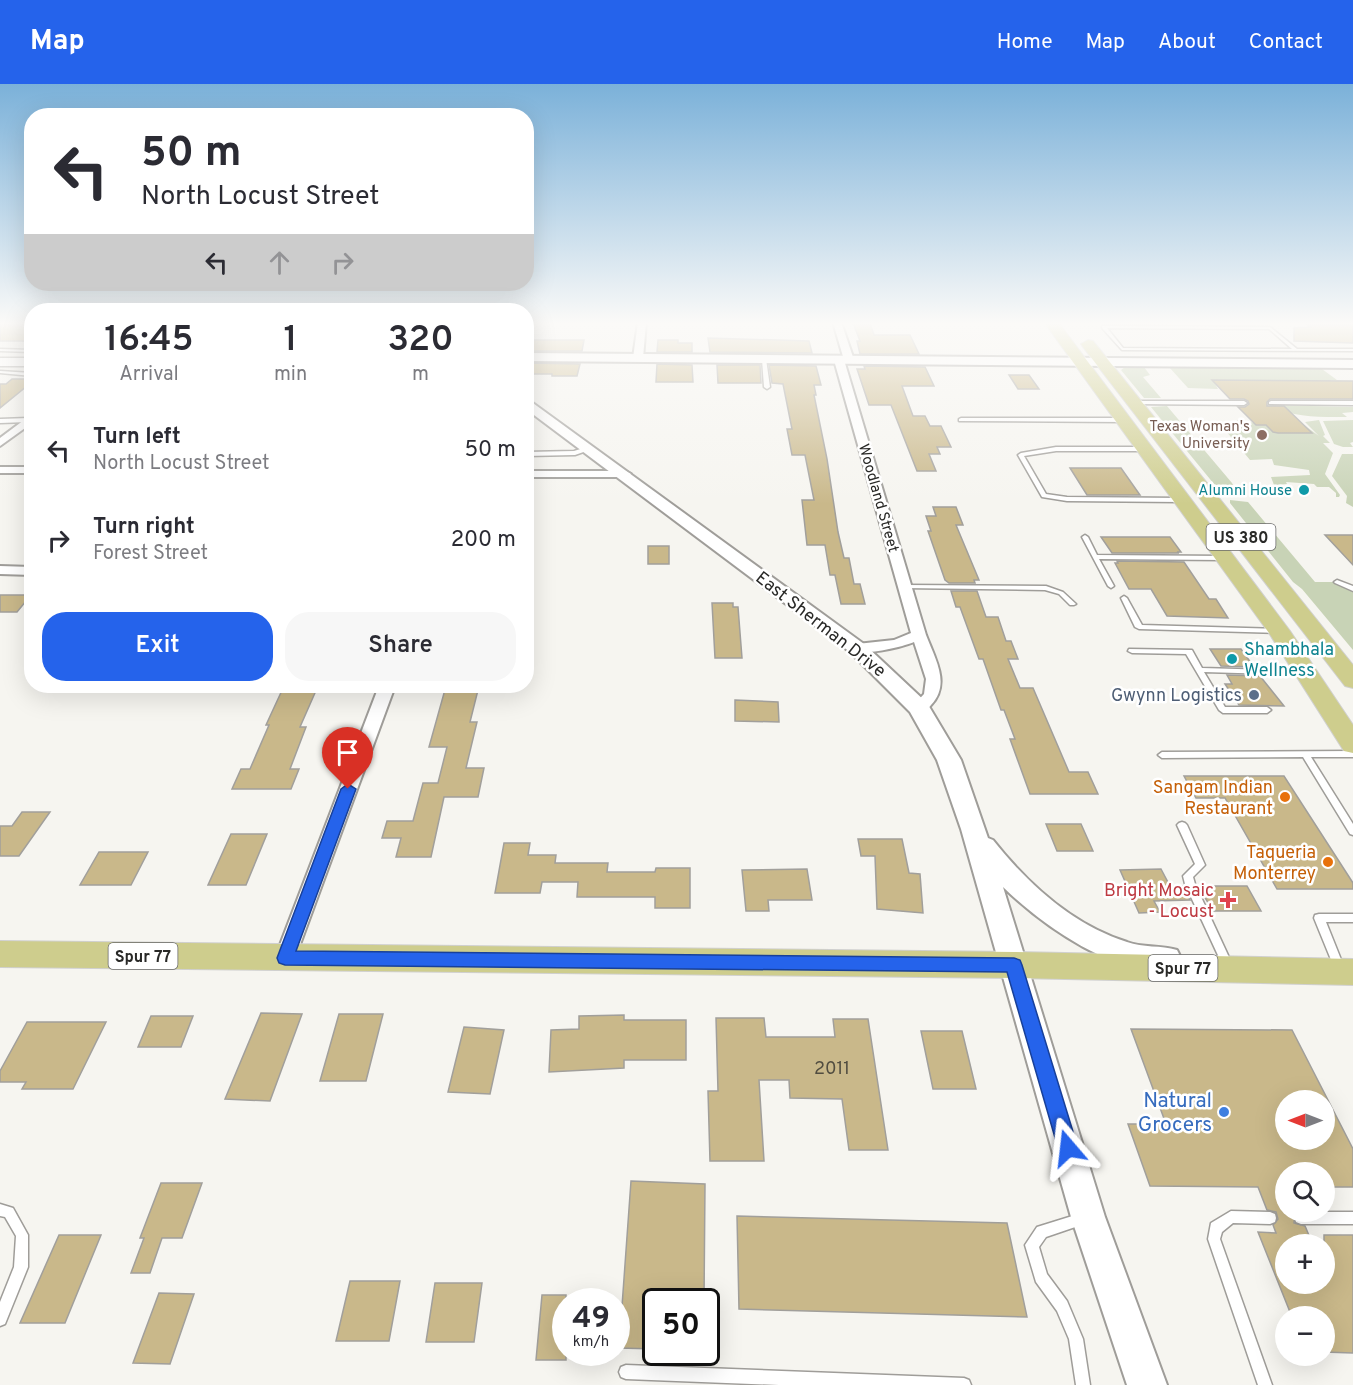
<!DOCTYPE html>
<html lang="en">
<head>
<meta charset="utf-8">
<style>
  body { margin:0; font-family:Overpass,sans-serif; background:#f7f7f7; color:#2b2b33; height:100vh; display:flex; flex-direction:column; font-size:22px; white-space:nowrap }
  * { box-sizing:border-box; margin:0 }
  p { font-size:20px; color:#7c7c81 }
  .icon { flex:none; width:33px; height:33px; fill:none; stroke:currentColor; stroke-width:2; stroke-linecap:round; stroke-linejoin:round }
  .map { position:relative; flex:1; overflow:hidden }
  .sheet { position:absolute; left:24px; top:219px; width:510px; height:390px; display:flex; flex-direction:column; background:#fff; border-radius:24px; box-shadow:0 6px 24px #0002 }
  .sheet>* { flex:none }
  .banner { position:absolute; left:24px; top:24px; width:510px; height:183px; border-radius:24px; box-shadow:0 6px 24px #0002; background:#fff; color:#2b2b33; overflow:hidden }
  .needle { width:39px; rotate:270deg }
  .tools { position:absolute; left:1275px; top:1006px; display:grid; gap:12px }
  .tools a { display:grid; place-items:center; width:60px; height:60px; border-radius:50%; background:#fff; box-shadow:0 6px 24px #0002; font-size:30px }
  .speed { position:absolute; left:552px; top:1204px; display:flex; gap:12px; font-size:30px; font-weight:700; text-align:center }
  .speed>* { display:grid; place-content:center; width:78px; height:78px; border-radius:50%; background:#fff; box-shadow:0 6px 24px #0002; line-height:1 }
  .speed small { font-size:15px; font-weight:400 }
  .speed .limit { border:3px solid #111; border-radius:9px; background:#fff; color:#111 }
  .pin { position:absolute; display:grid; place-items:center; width:51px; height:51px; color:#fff; margin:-62px -26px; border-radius:50% 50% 50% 0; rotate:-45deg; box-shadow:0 0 6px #0007 }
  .pin .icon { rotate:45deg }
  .me { position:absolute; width:66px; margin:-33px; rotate:343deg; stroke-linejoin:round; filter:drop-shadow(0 0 4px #0008) }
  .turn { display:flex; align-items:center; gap:21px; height:126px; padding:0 18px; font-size:27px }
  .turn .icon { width:78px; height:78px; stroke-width:2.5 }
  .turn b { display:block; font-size:42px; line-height:51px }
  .lanes { display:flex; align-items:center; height:57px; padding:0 18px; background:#0003; justify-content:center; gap:30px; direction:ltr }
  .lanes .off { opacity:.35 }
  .eta { display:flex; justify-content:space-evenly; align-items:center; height:102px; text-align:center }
  .eta b { font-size:36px; font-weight:600; line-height:42px }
  .action { display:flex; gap:12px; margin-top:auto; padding:12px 18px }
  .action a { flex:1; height:69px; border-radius:24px; background:#2563eb; color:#fff; font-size:24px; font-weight:600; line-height:69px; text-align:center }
  .action a+a { background:#f7f7f7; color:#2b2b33 }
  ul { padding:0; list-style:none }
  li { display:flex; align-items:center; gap:18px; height:90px; padding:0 18px }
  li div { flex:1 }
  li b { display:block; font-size:22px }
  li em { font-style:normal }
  header { display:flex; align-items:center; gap:36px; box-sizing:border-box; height:84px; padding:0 30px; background:#2563eb; color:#fff }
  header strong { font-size:28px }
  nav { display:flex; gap:33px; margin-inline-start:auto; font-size:21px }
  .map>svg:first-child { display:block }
  .green { fill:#c8d3b6 }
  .building { fill:#c9b88a; stroke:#a19f9b; stroke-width:1.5; fill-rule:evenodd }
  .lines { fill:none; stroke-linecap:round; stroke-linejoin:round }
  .service-casing { stroke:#9f9d99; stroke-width:3 }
  .minor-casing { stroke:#9f9d99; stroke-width:4 }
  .tertiary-casing { stroke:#9f9d99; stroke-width:3 }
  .secondary-casing { stroke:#9f9d99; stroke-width:4 }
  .primary-casing { stroke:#d0d0cf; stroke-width:2 }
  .service { fill:#fff; fill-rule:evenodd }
  .minor { fill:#fff; fill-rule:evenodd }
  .tertiary { fill:#fff; fill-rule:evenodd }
  .secondary { fill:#fff; fill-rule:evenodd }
  .primary { fill:#cecd8d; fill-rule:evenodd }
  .route { fill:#2563eb; stroke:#184099; stroke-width:1.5 }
  .education-dot { fill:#8d6e63; stroke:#fff; stroke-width:2 }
  .culture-dot { fill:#0f9aa8; stroke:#fff; stroke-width:2 }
  .service-dot { fill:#5c6f8a; stroke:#fff; stroke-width:2 }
  .food-dot { fill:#e8710a; stroke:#fff; stroke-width:2 }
  .health-dot { fill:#e0444e; stroke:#fff; stroke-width:2 }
  .shop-dot { fill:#3f7fe0; stroke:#fff; stroke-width:2 }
  .labels { text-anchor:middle; stroke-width:5; stroke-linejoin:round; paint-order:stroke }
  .far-education-label { font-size:15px; fill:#785e54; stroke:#fff; text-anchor:end }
  .far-culture-label { font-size:15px; fill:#0d838f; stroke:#fff; text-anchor:end }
  .far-street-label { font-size:15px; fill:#292927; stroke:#fff }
  .shield { fill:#fff; stroke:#696968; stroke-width:1.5 }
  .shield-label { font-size:16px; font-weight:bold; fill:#292927 }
  .street-label { font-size:18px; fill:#292927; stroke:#fff }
  .culture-label { font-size:18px; fill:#0d838f; stroke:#fff; text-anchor:start }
  .service-label { font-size:18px; fill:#4e5e75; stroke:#fff; text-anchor:end }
  .food-label { font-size:18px; fill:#c56008; stroke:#fff; text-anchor:end }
  .health-label { font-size:18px; fill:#be3a42; stroke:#fff; text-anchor:end }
  .near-number-label { font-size:18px; fill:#514d40 }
  .near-shop-label { font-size:21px; fill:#366cbe; stroke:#fff; text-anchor:end }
</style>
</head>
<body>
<header>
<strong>Map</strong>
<nav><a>Home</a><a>Map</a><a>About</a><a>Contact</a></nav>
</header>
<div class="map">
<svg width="1353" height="1301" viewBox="0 0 1353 1301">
  <rect width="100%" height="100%" fill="#f6f5f0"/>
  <path class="green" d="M1125,283H1144L1150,291L1143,293L1161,314H1144L1121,286Z
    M1169,283L1322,285L1337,296H1330L1334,300L1310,301L1306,297L1213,296L1218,305L1188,304Z
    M1269,321L1353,323V328L1342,329L1347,333C1318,333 1295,334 1269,321Z
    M1167,322L1232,399L1233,401L1219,403L1214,400L1151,323Z
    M1238,336L1266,341L1273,348L1304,341L1319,352L1305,338L1319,336L1325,351L1323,352L1330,359H1323L1333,369L1325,390L1340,411L1339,413H1336V409L1329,403H1317L1314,400L1286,398L1287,400L1274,401L1271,393L1310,391L1309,386L1274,381L1272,375L1250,376L1226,347Z
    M1353,336V358L1350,359L1353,363H1343L1334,360L1323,337Z
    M1342,370H1353V423L1346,419L1347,412L1332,392Z
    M1230,416L1248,418L1315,498H1337L1342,503L1353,507V566L1302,505L1293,498L1230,419Z"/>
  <path class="building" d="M0,238H32V257H0Z
    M853,239H870L874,251H910L919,270H860L857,257H860Z
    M1307,241H1353V259L1294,257V244L1310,243Z
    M708,254L809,257L812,269L710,268Z
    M533,256H584L582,267H530Z
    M658,256H678V259H692V268H657Z
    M526,279L580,280L577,292H552V290H526Z
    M657,280L692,281L693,298H656Z
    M717,281H760L761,299H718Z
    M769,281L816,282L821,301H814L816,311H814L827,375L838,448L844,474H849L854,500H860L865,520H841L835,491H830L825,461H807L802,416H814L805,371H792L787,345H792L783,300L772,299Z
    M864,282L925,283L934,302H902L913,332H925L930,342H941L951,363H937L940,370H929L936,387H917L891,321H869L857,285H865Z
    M1009,291H1029L1039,305H1018Z
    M12,295H32V298L0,324V300H6Z
    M1212,296L1353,297V315H1270L1267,318V322H1284L1312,349H1278L1273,348L1266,341H1256L1238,323H1245L1249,320L1248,317L1244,315H1230Z
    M1070,384H1121L1140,411H1087Z
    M933,423H956L963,441H956L979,496H974L975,499H949L945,496L928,447H931L926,432H936Z
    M1325,451H1353V481Z
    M1101,453H1170L1181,468H1177L1179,469H1112Z
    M648,462H669V480H648Z
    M1117,477L1184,478L1209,515H1216L1228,534L1167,532L1151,505H1129L1115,479H1118Z
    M951,507H977L986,533H998L1006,557H1011L1018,575H1008L1020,604H1033L1069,688H1088L1098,710H1030L1010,655H1015L1004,626H1001L983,575H979L960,523H956Z
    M0,511H31L17,528H0Z
    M712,519H733V523H738L742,574H715Z
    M1210,565H1241L1254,583L1221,582Z
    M1227,591L1260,592L1284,622L1239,621L1225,600H1232Z
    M284,602H318L300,643H306L290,685H299L291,705H232L241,685H250L269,641H266Z
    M446,602H479L470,638H477L466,684H484L478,713H444L431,773H396L401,754H382L387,737H413L423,699H438L447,663H429Z
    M735,616L778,618L779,638L735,637Z
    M1184,692H1284L1353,799V805H1277L1225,714H1196Z
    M22,728H50L19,772H0V742H12Z
    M1046,740H1081L1093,767H1057Z
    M231,750H267L246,801H208Z
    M858,755H902L909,789L920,790L923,829L877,825L875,772H861Z
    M504,759H530L528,771H556L555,779H608L607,788H655L656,784H690V824H655V813H577L578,798H542L540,809H495Z
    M99,768H148L131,801H80Z
    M807,785L812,816H768L769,827H746L742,786Z
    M1161,785L1170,802H1183L1190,816L1154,817L1160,828L1139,829L1120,786Z
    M1198,802H1247L1261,827H1213Z
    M261,929L302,930L270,1017L225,1015Z
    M339,930H383L366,997H320Z
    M624,931V936H686V976H624V984L549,988L551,946L579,945V932Z
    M151,932H193L181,963H138Z
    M716,934H764L766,953H835L833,935H868L888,1066H849L842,1015L790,1014L789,996H759L764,1077H710L708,1007H718Z
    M27,938H106L73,1005H22L26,998H0V987Z
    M464,943L504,946L490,1010L448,1008Z
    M1131,945L1292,946L1353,1065V1103H1324V1089H1286V1128H1295L1294,1139L1305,1142L1313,1161H1286V1200H1324V1151H1353V1269L1324,1268V1233H1292L1258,1148L1276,1149L1273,1141L1278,1135L1276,1128L1267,1126L1258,1103L1150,1102L1128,1040H1166ZM1286,1017H1324V1056H1286Z
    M921,947H962L976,1005H933Z
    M631,1097L705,1100L704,1218H656V1265L619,1264Z
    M161,1099H202L182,1154H162L150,1189H131L144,1154H140Z
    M737,1132L1007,1139L1027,1233L739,1225Z
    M59,1151H101L65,1239H20Z
    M350,1197H400L389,1257H336Z
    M435,1199H482L474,1258H426Z
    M159,1209L194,1210L170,1280L133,1279Z
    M542,1211H566V1276H536Z"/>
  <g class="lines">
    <defs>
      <path id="service" d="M1104,242L1270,243L1297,265H1353V267L1122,266L1102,244V242ZM1107,244L1269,245L1292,265L1123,264Z
        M0,265L32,266V268L0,267Z
        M764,274L766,275L770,303L767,305L764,303L762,275Z
        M0,287L32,289V292L0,289Z
        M1136,317H1244L1247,319L1244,321L1134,320V318Z
        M1271,317H1353V321L1269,320V318Z
        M961,334H1124L1127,336L1124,338L959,337V335Z
        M0,335L28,334L31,336L28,338L0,339Z
        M590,362L593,364L592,365L575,371L526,372V368L574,367Z
        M1056,363H1145L1148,365L1145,367H1056L1024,372L1046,410L1067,413L1181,414L1184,416L1181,418L1067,417L1042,413L1018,371L1021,369Z
        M1085,451L1088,453L1097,471L1224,472L1227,474L1224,476L1099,475L1114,502L1111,504L1108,502L1082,453Z
        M1337,496L1353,502V507L1335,499L1334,498Z
        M905,501L1046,502L1063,508L1076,520L1074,521H1070L1059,510L1045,506L903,504L902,503Z
        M1124,512L1127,514L1142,541L1279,545L1283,547L1279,549L1139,545L1135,543L1121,514Z
        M1129,565L1192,566L1202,584L1304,587L1308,589L1304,591L1204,588L1225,623H1267L1271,626L1267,629H1223L1219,626L1186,570L1132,569L1128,567Z
        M1353,667V673H1311L1353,740V751L1350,750L1303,673L1162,674L1158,671L1162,668Z
        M1182,738L1185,739L1187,741L1205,781L1193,793L1195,800L1233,882L1232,885L1228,886L1224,885L1223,882L1185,800L1183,792L1195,780L1177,741L1179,739Z
        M1319,830H1353V838H1326L1344,883L1343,886L1339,887L1335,886L1334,883L1314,834L1315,831Z
        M0,1120L13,1124L28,1151V1183L5,1240L0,1242V1218L14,1183L16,1152L5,1133L0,1132Z
        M1231,1127L1270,1128L1275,1130L1276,1134L1275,1138L1270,1140L1233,1139L1222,1148L1220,1155L1272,1301H1258L1208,1155L1211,1139Z
        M1300,1128H1353V1140H1301L1296,1138L1295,1134L1296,1130Z
        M1082,1129L1087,1131L1088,1135L1087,1139L1046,1153L1039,1163L1047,1190L1067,1217L1083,1255L1090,1301H1076L1069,1255L1057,1227L1036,1198L1025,1161L1037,1143Z
        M626,1281L964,1294L969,1296L971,1301H779L626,1295L621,1293L619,1288L621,1283Z"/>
      <path id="minor" d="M638,238H646L643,274L638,277L633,274Z
        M833,238H841L854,276L852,278L844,276Z
        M839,273L844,276L926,551C935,575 951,600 931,621C927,626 925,628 919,629L911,624L924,610L926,595L914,558C902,563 859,574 850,564L857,560L894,556L911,549L834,276Z
        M32,330V339L0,362V354Z
        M0,383H32V389H0Z
        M526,387H625L631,390L625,393H526Z
        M0,482L32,483V491L0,490Z
        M379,602H395L295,874L292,880L285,882L278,880L275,874Z"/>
      <path id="tertiary" d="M0,274H32V282H0Z"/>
      <path id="secondary" d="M526,269L1353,276V284L526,277Z
        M526,314L864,560L927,619L961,676L988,754L993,756C1027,799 1073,841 1127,858C1143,864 1161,861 1177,866L1181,874L1177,882C1122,900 1041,840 1003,803L1105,1133L1167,1301H1127L1071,1133L961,745L937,676L910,628L850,568L526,325Z"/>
      <path id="primary" d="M1044,238H1058L1290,547L1353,641V669L1344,667L1269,549Z
        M1088,256L1093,257L1353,581V604L1345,602L1083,263L1081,260Z
        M0,857L1014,868L1353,875V901L1014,894L0,883Z"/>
    </defs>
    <use href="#service" class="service-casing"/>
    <use href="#minor" class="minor-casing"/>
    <use href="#tertiary" class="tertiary-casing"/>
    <use href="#secondary" class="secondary-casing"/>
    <use href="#primary" class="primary-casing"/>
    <use href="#service" class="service"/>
    <use href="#minor" class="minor"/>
    <use href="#tertiary" class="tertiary"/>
    <use href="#secondary" class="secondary"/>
    <use href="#primary" class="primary"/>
  </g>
  <linearGradient id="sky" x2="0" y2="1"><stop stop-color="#7bb1d9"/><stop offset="0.57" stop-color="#fbfaf8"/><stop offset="1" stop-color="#fbfaf8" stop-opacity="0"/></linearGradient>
  <rect width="1353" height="420" fill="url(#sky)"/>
  <path class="route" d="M348,700L356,705L296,867L1014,874L1020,876L1022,881L1078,1064L1075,1071L1068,1073L1060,1071L1058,1064L1007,888L285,881L279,879L277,874L341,705Z"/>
  <circle class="education-dot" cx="1262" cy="351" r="6"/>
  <g class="culture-dot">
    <circle cx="1304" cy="406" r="6"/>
    <circle cx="1232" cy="575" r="6"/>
  </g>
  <circle class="service-dot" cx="1254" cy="611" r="6"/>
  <g class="food-dot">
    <circle cx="1285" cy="713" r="6"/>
    <circle cx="1328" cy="778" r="6"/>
  </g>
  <path class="health-dot" d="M1225 807h6v6h6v6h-6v6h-6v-6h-6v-6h6z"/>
  <circle class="shop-dot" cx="1224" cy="1028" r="6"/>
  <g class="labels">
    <g class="far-education-label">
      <text x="1250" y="347">Texas Woman's<tspan x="1250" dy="17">University</tspan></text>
    </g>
    <g class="far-culture-label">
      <text x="1292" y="411">Alumni House</text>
    </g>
    <g class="far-street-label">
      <text transform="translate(879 414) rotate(74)" y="5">Woodland Street</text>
    </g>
    <g class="shield">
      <rect x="1206.5" y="440" width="69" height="26" rx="4.5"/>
      <rect x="108.5" y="859" width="69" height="26" rx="4.5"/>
      <rect x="1148.5" y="871" width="69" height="26" rx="4.5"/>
    </g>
    <g class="shield-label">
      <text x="1241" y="459">US 380</text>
      <text x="143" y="878">Spur 77</text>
      <text x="1183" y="890">Spur 77</text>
    </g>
    <g class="street-label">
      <text transform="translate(821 540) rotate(38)" y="6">East Sherman Drive</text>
    </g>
    <g class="culture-label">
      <text x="1244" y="571">Shambhala<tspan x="1244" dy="21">Wellness</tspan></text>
    </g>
    <g class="service-label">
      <text x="1242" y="617">Gwynn Logistics</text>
    </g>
    <g class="food-label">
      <text x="1273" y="709">Sangam Indian<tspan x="1273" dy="21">Restaurant</tspan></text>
      <text x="1316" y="774">Taqueria<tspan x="1316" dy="21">Monterrey</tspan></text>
    </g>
    <g class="health-label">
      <text x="1214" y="812">Bright Mosaic<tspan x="1214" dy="21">- Locust</tspan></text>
    </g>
    <g class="near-number-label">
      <text x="832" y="990">2011</text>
    </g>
    <g class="near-shop-label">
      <text x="1212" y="1023">Natural<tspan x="1212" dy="24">Grocers</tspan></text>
    </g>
  </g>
</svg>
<div class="tools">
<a><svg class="needle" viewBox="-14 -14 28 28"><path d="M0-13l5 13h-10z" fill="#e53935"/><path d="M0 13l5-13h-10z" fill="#7c7c81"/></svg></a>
<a><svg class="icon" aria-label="search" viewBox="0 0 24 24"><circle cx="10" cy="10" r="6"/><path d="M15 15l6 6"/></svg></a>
<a>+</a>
<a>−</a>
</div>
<div class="speed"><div>49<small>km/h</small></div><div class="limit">50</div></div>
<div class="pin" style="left:348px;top:705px;background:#d93025"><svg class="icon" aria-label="arrive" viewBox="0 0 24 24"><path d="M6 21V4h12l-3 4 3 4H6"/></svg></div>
<svg class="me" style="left:1068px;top:1064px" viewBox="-20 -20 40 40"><path d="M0-17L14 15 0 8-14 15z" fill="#2563eb" stroke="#fff" stroke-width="4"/></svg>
<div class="banner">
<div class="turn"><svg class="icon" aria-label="left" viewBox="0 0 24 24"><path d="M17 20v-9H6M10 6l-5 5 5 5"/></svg><div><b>50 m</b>North Locust Street</div></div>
<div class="lanes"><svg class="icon" aria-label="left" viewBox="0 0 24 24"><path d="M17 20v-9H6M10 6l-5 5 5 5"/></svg><svg class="icon off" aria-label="ahead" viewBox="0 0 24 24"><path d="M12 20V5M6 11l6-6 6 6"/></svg><svg class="icon off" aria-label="right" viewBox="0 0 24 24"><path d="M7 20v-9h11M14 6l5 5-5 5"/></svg></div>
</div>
<section class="sheet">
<div class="eta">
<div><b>16:45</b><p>Arrival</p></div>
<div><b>1</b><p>min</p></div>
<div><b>320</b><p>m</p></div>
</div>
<ul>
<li><svg class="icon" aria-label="left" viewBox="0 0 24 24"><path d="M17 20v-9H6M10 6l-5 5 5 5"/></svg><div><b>Turn left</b><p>North Locust Street</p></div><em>50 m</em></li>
<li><svg class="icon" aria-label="right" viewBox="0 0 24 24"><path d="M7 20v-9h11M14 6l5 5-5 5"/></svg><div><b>Turn right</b><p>Forest Street</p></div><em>200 m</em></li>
</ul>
<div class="action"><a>Exit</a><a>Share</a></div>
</section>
</div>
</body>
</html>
